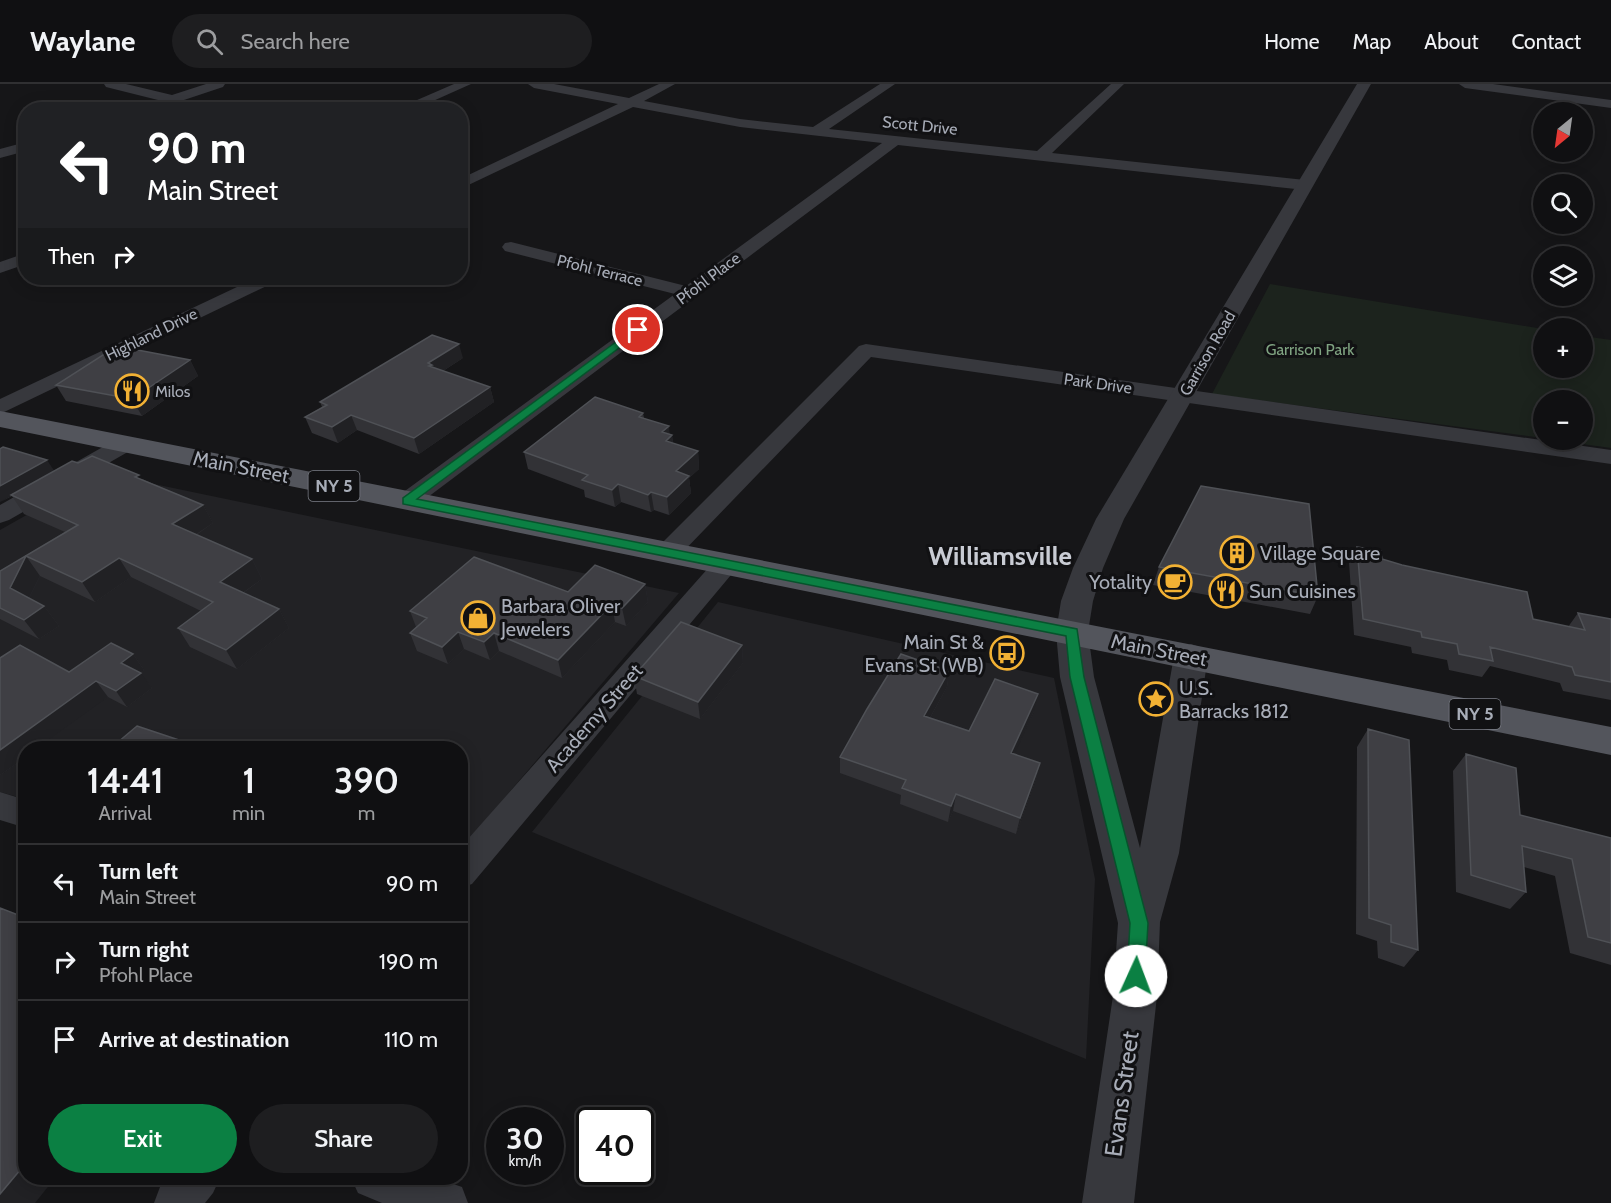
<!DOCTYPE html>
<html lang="en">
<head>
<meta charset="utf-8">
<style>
  body { margin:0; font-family:Cabin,sans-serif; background:#1e1e20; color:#f1f3f6; height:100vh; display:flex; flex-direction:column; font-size:22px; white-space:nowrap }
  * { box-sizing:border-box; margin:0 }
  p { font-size:20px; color:#9c9d9f }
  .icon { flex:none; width:33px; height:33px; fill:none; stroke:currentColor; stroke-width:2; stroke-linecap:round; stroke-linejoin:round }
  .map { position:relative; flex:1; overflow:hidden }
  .panel { position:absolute; left:18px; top:657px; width:450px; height:444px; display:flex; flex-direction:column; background:#101012; border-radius:24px; box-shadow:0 3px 15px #0003,0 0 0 2px #303032 }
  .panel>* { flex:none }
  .top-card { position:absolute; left:18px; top:18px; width:450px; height:183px; border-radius:24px; box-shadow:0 3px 15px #0003,0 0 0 2px #303032; background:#202124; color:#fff; overflow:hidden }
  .needle { width:39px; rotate:209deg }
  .controls { position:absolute; left:1533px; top:18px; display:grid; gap:12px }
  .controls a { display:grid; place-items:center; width:60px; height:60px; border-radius:50%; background:#101012; box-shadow:0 3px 15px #0003,0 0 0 2px #303032; font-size:30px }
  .speed { position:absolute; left:486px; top:1023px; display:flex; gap:12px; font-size:30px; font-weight:700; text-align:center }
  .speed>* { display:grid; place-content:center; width:78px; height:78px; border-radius:50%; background:#101012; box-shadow:0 3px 15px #0003,0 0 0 2px #303032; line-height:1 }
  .speed small { font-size:15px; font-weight:400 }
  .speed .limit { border:3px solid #111; border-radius:9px; background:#fff; color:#111 }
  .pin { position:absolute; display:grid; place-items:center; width:51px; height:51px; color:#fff; margin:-26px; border:3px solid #fff; border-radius:50%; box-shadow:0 2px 6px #0007 }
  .me { position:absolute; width:66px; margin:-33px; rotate:2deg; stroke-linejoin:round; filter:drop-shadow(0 0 4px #0008) }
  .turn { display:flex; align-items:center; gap:21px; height:126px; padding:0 30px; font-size:27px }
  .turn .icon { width:78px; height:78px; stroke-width:2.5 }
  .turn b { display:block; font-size:42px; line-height:51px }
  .then { display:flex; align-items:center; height:57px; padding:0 30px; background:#0003; gap:12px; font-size:22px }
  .eta { display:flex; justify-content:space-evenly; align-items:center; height:102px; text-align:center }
  .eta b { font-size:36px; font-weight:600; line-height:42px }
  .action { display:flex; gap:12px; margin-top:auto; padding:12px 30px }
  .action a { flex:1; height:69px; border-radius:36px; background:#0b8043; color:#fff; font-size:24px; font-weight:600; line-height:69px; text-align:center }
  .action a+a { background:#1e1e20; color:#f1f3f6 }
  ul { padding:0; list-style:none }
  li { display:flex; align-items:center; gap:18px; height:78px; padding:0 30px; border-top:2px solid #303032 }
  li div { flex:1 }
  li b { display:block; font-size:22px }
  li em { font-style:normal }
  header { display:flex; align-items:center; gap:36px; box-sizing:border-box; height:84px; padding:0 30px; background:#101012; border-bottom:2px solid #303032 }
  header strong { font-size:28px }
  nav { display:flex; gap:33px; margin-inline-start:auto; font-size:21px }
  .search { width:420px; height:54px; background:#1e1e20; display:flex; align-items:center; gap:15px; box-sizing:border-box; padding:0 21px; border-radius:33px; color:#9c9d9f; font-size:22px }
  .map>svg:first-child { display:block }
  .built { fill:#222225 }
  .green { fill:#1c231d }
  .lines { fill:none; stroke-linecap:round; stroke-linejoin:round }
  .minor { fill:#37383d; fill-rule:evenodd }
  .tertiary { fill:#37383d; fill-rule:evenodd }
  .primary { fill:#53555c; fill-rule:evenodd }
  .wall { fill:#323236 }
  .shaded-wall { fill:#212124 }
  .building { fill:#3f3f44; stroke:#4f5156; stroke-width:1.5 }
  .route { fill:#0b8043; stroke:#07532c; stroke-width:1.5 }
  .labels { text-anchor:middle; stroke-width:6; stroke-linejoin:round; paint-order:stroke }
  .far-street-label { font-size:16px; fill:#a8adb8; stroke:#111113 }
  .far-park-label { font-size:16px; fill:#7fa381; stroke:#111113 }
  .far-poi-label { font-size:16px; fill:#a8adb8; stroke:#111113; text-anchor:start }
  .shield { fill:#111113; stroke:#7b7e86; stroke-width:1.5 }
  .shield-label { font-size:18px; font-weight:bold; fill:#a8adb8 }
  .street-label { font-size:20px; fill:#a8adb8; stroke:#111113 }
  .poi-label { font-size:20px; fill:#a8adb8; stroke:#111113; text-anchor:start }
  .near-street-label { font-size:24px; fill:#a8adb8; stroke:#111113 }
  .district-label { font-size:26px; font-weight:bold; fill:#c9ccd4; stroke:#111113 }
</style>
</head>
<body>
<header>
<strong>Waylane</strong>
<div class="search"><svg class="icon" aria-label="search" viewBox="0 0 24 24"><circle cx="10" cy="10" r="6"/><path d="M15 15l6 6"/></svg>Search here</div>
<nav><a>Home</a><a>Map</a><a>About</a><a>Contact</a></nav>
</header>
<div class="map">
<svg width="1611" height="1119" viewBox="0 0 1611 1119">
  <rect width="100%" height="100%" fill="#161618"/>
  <path class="built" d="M101,389L679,509L461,765L460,664H26L25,715L0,708V446Z
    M718,518L1054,594L1095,795L1086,975L532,748Z"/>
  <path class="green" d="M1270,200L1543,245L1544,284H1582L1583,252L1611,256V364L1553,356H1582V316H1544L1543,354L1212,310Z"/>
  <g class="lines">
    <path class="minor" d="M104,0H126L172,11L206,0H225L223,3L154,26H133L158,16L106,3Z
      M454,0H471L413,26H394Z
      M528,0H554L629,14L659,0H675L644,17L740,35L813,43L880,0H895L829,45L1037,67L1111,0H1124L1052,69L1305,96L1313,101L1305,106L898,61L416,422L407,424L398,422L395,417L398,412L675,210L505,167L502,163L505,159L511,158L686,202L882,59L740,43L633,23L460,105V95L618,20L534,4Z
      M1459,0H1493L1611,16V24L1465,4Z
      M26,58V67L0,74V65Z
      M26,169V180L0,189V178Z
      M256,194H278L275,198L0,330V315Z
      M866,260L1611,366V380L871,273L677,474L668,476L659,474L655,468L659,462L859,262Z
      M125,353L133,355L136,360L133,365L9,436L0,439V421L117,355Z
      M727,470L736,473L740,479L736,485L472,800L460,804V764L718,473Z
      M0,708L26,716V744L0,736Z
      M169,1094H220L213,1109L205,1119H154L160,1103Z
      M351,1094H436L462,1103L468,1119H382L358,1109Z"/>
    <path class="tertiary" d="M1357,0H1371L1124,435L1103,484L1093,517L1088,548L1094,593L1140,764L1174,572L1179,564L1191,560L1203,564L1208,572L1179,769L1160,838L1157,912L1134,1119H1082L1113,912L1118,839L1060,593L1056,548L1061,517L1073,484L1096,435Z"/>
    <path class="primary" d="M0,327L1611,643V671L0,343Z"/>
  </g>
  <path class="wall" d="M116,271L190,276L198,292L142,332L66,317L56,301Z
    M463,274L443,287L490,303L494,318L419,370L357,346L338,359L312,349L305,333L322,323L320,318Z
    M643,329L644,334L672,351L673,360L698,367L699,385L689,394L691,409L669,431L654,426L651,428L621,418L615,423L585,413L584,406L528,385L524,368Z
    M54,387L142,395L203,421L213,439L196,451L252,475L262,495L243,509L279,525L289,544L237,585L190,563L178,544L201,527L131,493L95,518L40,492L29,514L44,522L59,542L39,555L0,535V487L65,448L24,430L12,412L0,418Z
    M1357,463L1382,475L1533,535L1568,543L1578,529L1611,535V616L1563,607L1560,599L1490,582L1482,593L1449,586L1447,576L1412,569L1411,563L1354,551L1349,478Z
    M1159,483L1318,512L1310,530L1153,501Z
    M645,500L648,518L626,542L615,538L562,594L499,567L490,576L464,565L448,580L417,567L410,549L416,543L410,527L568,508Z
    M742,561L743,579L700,635L637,610L634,592Z
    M133,570L144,586L140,589L152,604L127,623L108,613L26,664V673L0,691V574L69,588Z
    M949,587L947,603L930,634L969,647L1034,627L1014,670L1040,679L1036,695L1016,750L953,727L948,738L900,720L901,711L840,689V673Z
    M1368,645L1418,866L1404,883L1378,874L1377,857L1356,850L1357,663Z
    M1466,670L1520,731L1611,754V881L1570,869L1555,792L1524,783L1526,808L1510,825L1456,808L1453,687Z"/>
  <path class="shaded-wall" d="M459,260L463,274L435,292L428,279Z
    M190,276L198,292L142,332L132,315Z
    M490,303L494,318L419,370L414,354Z
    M351,331L357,346L338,359L332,343Z
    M669,342L670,354L672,351L674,369L668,374L662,348Z
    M698,367L699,385L689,394L691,409L669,431L667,413L676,387Z
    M47,376L55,388L0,418V402Z
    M618,400L621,418L615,423L612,406Z
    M651,408L654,426L651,428L648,411Z
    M203,421L213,439L183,459L172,440Z
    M26,472L40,492L24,524L10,504Z
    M119,474L131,493L95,518L82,498Z
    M252,475L262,495L230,518L220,498Z
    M645,500L648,518L626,542L622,524Z
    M612,520L615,538L562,594L558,576Z
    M44,522L59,542L39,555L24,536Z
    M279,525L289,544L237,585L226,566Z
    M458,548L464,565L448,580L442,563Z
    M494,549L499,567L490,576L484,558Z
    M742,561L743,579L700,635L698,618Z
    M133,570L144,586L132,595L121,579Z
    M949,587L947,603L922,648L924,632Z
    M141,589L152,604L127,623L116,607Z
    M96,597L108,613L37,664H26V673L0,691V666Z
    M1038,610L1034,627L1008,685L1011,669Z
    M1040,679L1036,695L1016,750L1020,734Z
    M956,710L953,727L948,738L951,722Z
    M26,1079V1094H55L35,1119H0V1110Z"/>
  <path class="building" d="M432,251L459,260L428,279L432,281L429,282L490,303L414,354L351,331L332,343L305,333L327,321L320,318Z
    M127,264L190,276L132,315L56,301L106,269L116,271Z
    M595,313L643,329L639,333L669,342L662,348L672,351L666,357L698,367L676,387L689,392L667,413L651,408L648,411L618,400L612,406L582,396L588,391L524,368Z
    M3,363L47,376L0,402V365Z
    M92,372L139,391L135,393L203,421L172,440L252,475L220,498L279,525L226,566L178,544L213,518L119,474L82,498L26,472L10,504L44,522L24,536L0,524V487L78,441L11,411L72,377L78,379Z
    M1201,402L1309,420L1318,512L1159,483Z
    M1357,463L1381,467L1382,475L1402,481L1527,508L1533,535L1585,546L1578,529L1611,535V598L1575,591L1572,583L1490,563L1493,577L1459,570L1457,560L1422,553L1421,548L1363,535Z
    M474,473L568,508L595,481L645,500L622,524L612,520L558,576L494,549L484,558L458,548L442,563L410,549L427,534L410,527Z
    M681,538L742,561L698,618L634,592Z
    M111,559L133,570L121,579L141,589L116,607L96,597L0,666V574L20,561L69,588Z
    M901,570L949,587L924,632L969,647L995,595L1038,610L1011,669L1040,679L1020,734L956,710L951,722L902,704L906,696L840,673L867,625Z
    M137,642L203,664H111Z
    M1368,645L1409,656L1418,866L1391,858V841L1369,834Z
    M1466,670L1516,684L1520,731L1611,754V859L1588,853L1572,775L1522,762L1526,808L1471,791Z
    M0,824L26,834V1079L0,1110Z"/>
  <path class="route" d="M635,244L643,246L417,415L1077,545L1084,593L1148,839L1145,892L1143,898L1136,901L1130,898L1127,892L1130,839L1070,593L1066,552L403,420V414Z"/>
  <defs>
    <symbol id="restaurant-ring" viewBox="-11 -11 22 22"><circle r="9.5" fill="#111113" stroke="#f2b134" stroke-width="1.5"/><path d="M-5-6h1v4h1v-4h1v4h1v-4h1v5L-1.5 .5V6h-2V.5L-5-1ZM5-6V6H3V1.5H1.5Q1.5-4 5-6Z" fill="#f2b134"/></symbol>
    <symbol id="building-ring" viewBox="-11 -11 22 22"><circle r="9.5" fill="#111113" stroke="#f2b134" stroke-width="1.5"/><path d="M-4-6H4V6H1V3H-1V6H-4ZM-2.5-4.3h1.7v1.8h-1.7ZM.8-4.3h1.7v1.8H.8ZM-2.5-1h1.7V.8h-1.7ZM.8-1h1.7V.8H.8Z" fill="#f2b134"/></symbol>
    <symbol id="cafe-ring" viewBox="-11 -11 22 22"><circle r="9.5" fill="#111113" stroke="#f2b134" stroke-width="1.5"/><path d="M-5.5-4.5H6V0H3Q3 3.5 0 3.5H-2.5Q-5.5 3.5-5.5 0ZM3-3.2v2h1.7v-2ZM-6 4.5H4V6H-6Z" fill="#f2b134"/></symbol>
    <symbol id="shop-ring" viewBox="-11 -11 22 22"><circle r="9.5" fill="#111113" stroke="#f2b134" stroke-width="1.5"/><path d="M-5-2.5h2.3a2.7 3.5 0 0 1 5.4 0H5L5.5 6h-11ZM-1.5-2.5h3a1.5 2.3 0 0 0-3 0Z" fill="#f2b134"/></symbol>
    <symbol id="bus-ring" viewBox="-11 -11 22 22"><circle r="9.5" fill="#111113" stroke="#f2b134" stroke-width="1.5"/><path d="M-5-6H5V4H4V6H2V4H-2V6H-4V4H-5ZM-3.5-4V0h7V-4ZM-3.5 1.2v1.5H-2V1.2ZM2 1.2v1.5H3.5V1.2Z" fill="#f2b134"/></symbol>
    <symbol id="sight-ring" viewBox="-11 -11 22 22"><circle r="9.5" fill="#111113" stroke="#f2b134" stroke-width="1.5"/><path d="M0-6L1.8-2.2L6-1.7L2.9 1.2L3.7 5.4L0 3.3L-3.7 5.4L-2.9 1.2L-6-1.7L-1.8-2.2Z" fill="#f2b134"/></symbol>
  </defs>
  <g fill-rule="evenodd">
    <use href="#restaurant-ring" x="113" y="288" width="38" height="38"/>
    <use href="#building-ring" x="1218" y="450" width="38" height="38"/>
    <use href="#cafe-ring" x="1156" y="479" width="38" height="38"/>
    <use href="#restaurant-ring" x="1207" y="488" width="38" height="38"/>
    <use href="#shop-ring" x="459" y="515" width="38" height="38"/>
    <use href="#bus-ring" x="988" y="550" width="38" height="38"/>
    <use href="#sight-ring" x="1137" y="596" width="38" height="38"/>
  </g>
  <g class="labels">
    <g class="far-street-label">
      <text transform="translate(920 41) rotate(6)" y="6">Scott Drive</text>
      <text transform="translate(600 186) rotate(14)" y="6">Pfohl Terrace</text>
      <text transform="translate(708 194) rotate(-37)" y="6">Pfohl Place</text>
      <text transform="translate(151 250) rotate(-26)" y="6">Highland Drive</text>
      <text transform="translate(1207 269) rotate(-60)" y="6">Garrison Road</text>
      <text transform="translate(1098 299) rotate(8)" y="6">Park Drive</text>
    </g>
    <g class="far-park-label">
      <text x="1310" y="271">Garrison Park</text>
    </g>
    <g class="far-poi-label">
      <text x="155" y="313">Milos</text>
    </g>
    <g class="shield">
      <rect x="308.5" y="387" width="51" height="30" rx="4.5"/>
      <rect x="1449.5" y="615" width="51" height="30" rx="4.5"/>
    </g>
    <g class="shield-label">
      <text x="334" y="408">NY 5</text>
      <text x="1475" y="636">NY 5</text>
    </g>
    <g class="street-label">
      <text transform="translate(241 383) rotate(11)" y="7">Main Street</text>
      <text transform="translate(1159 566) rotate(11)" y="7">Main Street</text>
      <text transform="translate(594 634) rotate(-49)" y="7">Academy Street</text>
    </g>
    <g class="poi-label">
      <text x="1260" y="476">Village Square</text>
      <text x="1152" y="505" text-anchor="end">Yotality</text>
      <text x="1249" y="514">Sun Cuisines</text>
      <text x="501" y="529">Barbara Oliver<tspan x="501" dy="23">Jewelers</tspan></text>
      <text x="984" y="565" text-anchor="end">Main St &amp;<tspan x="984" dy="23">Evans St (WB)</tspan></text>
      <text x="1179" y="611">U.S.<tspan x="1179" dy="23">Barracks 1812</tspan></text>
    </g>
    <g class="near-street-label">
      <text transform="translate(1122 1010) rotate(-82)" y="8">Evans Street</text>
    </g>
    <g class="district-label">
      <text x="1000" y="481">Williamsville</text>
    </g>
  </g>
</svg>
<div class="controls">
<a><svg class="needle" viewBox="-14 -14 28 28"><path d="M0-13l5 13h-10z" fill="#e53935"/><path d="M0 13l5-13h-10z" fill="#9c9d9f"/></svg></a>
<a><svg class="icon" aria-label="search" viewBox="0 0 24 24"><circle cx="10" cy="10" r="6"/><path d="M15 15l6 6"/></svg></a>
<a><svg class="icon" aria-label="layers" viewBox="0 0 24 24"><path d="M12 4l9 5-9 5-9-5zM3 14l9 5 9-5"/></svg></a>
<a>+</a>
<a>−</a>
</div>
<div class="speed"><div>30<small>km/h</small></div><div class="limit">40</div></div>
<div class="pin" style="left:638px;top:246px;background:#d93025"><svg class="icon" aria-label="arrive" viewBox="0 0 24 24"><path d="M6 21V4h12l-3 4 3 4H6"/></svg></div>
<svg class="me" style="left:1136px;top:892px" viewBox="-20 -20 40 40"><circle r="19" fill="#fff"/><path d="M0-13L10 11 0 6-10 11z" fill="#0b8043"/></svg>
<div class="top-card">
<div class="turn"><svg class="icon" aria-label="left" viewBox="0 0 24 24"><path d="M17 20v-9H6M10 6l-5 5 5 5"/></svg><div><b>90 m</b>Main Street</div></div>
<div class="then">Then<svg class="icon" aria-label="right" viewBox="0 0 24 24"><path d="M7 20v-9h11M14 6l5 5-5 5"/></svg></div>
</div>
<section class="panel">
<div class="eta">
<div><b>14:41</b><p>Arrival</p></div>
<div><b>1</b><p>min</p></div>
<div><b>390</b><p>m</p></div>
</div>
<ul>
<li><svg class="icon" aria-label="left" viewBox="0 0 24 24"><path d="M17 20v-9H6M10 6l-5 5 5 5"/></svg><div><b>Turn left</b><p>Main Street</p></div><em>90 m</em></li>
<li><svg class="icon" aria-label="right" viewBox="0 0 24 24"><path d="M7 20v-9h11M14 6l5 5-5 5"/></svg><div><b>Turn right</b><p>Pfohl Place</p></div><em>190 m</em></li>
<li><svg class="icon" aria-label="arrive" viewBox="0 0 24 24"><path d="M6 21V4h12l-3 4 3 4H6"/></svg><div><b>Arrive at destination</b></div><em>110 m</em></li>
</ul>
<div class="action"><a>Exit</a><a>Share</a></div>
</section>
</div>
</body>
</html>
